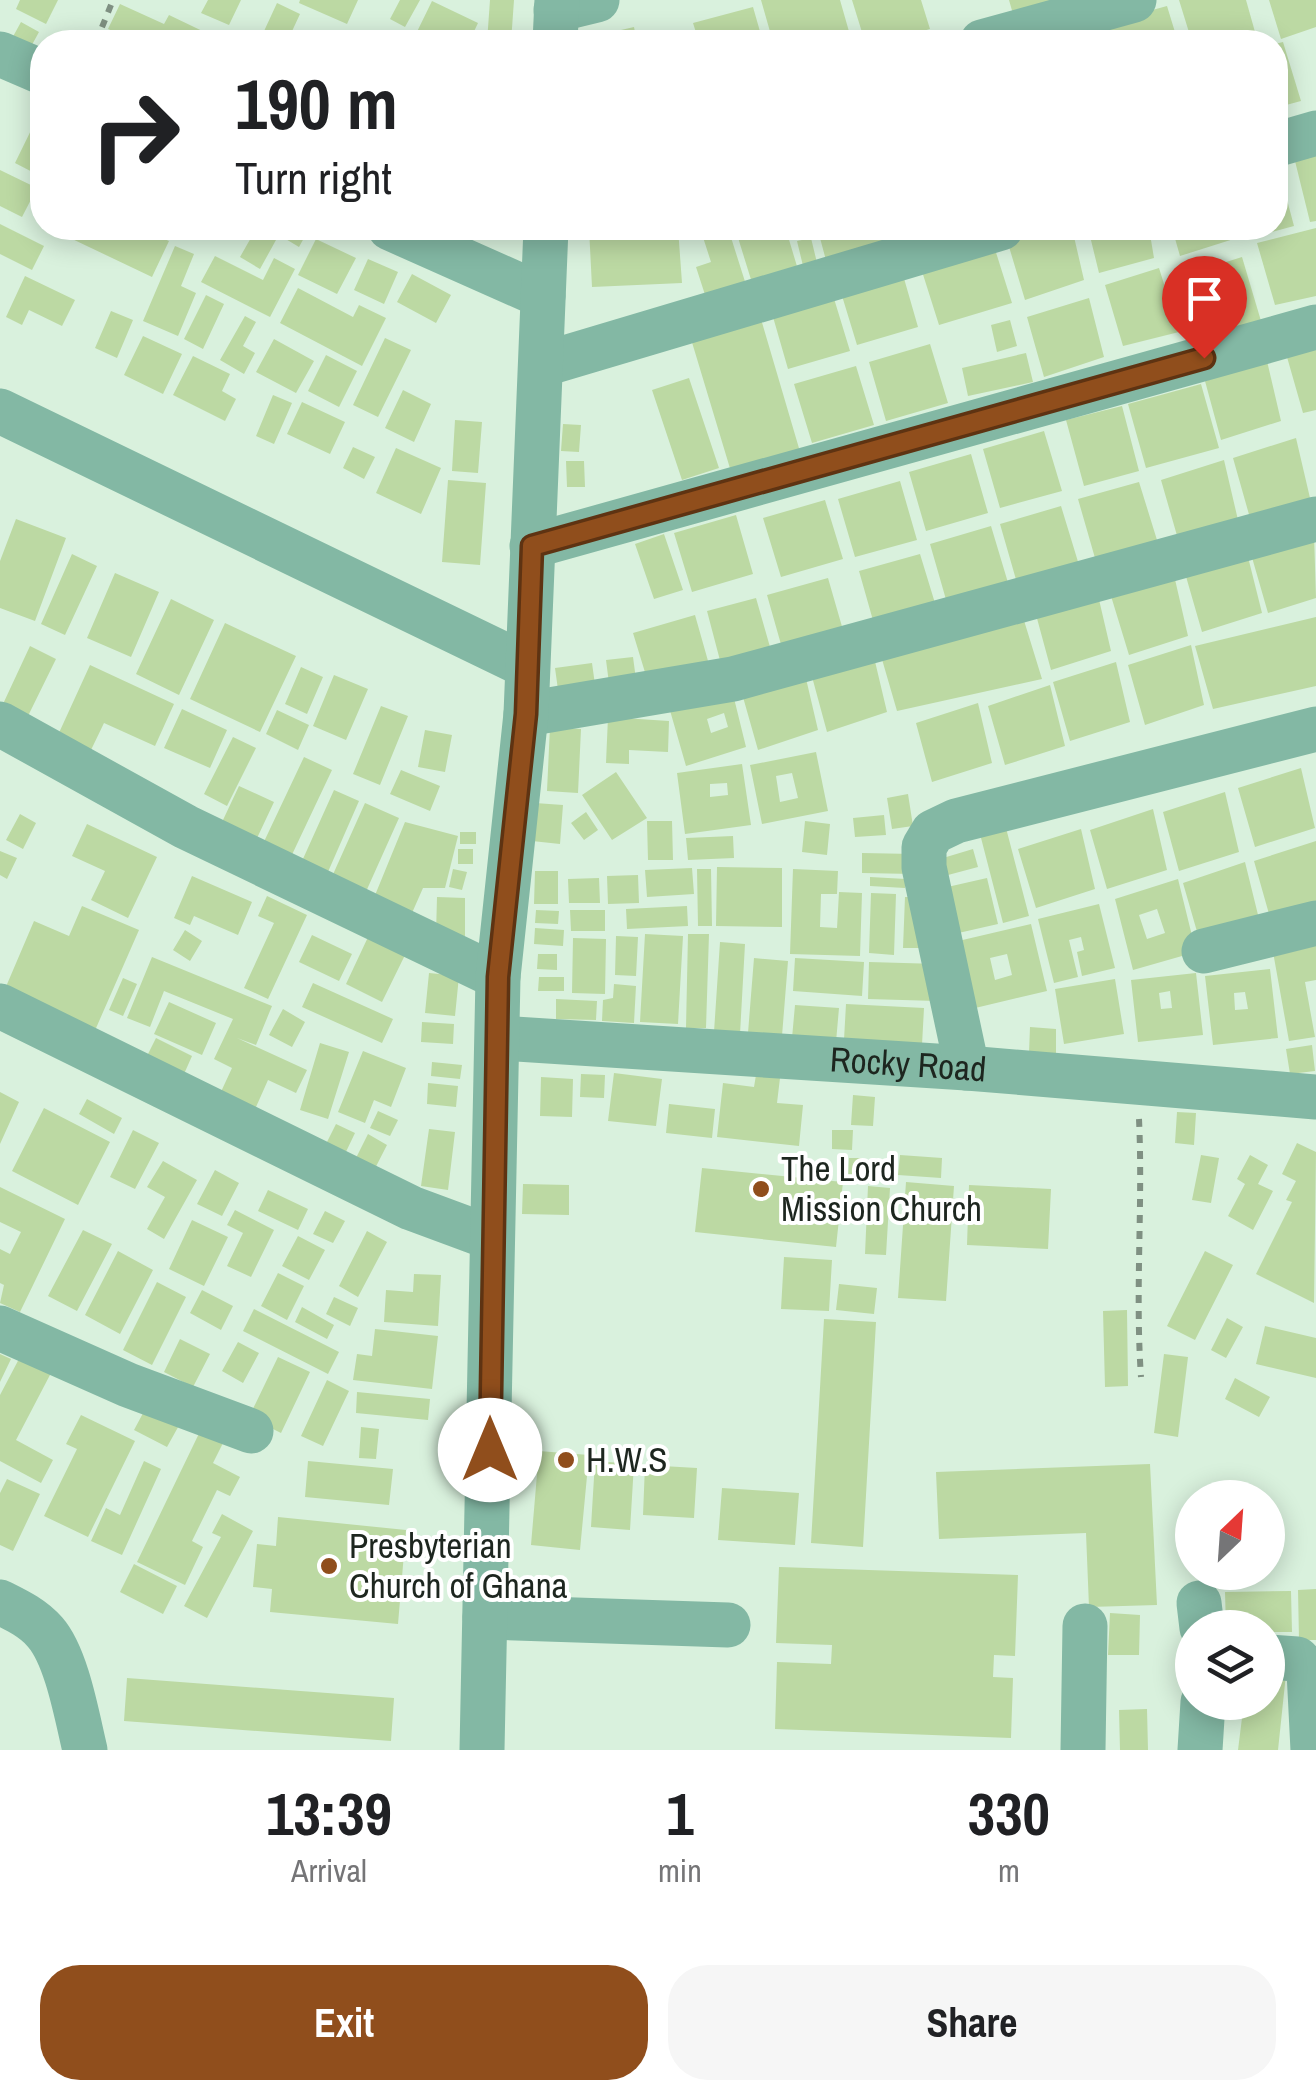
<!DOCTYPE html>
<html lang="en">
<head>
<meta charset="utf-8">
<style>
  body { margin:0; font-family:"Archivo Narrow",sans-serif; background:#f6f6f6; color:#202124; height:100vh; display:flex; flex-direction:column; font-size:38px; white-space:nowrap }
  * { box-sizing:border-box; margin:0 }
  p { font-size:32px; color:#757577 }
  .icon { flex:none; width:55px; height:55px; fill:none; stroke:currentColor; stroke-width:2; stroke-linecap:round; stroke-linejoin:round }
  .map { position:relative; height:1750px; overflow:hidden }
  .panel { display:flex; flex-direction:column; background:#fff; flex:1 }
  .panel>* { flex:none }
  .top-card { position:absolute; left:30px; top:30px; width:1258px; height:210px; border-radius:40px; box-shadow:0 5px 25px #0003; background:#fff; color:#202124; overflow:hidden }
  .needle { width:65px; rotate:25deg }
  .controls { position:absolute; left:1175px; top:1480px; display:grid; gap:20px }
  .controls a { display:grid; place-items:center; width:110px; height:110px; border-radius:50%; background:#fff; box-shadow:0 5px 25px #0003; font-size:50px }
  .pin { position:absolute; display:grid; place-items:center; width:85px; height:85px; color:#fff; margin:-102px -42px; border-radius:50% 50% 50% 0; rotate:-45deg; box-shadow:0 0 10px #0007 }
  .pin .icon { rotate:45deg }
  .me { position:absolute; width:110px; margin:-55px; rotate:0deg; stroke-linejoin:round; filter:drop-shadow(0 0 8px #0008) }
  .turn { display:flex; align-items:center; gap:35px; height:210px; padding:0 40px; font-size:45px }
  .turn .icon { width:130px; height:130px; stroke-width:2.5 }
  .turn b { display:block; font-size:70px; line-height:85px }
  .eta { display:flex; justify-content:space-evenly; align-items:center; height:170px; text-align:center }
  .eta b { font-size:60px; font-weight:800; line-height:70px }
  .cta { display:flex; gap:20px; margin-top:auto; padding:20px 40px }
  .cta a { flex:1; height:115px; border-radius:40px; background:#904e1c; color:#fff; font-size:40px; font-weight:800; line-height:115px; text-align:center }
  .cta a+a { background:#f6f6f6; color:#202124 }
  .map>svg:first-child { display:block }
  .building { fill:#bcd9a3; fill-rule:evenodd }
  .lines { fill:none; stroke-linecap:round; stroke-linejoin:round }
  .path { stroke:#7f9082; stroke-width:6; stroke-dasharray:8 8; stroke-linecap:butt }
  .minor { stroke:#83b8a4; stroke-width:45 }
  .route-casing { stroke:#5e3312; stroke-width:25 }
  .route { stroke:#904e1c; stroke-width:18 }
  .poi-dot { fill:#904e1c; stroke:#fff; stroke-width:4 }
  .labels { text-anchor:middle; stroke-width:8; stroke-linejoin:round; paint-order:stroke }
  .street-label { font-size:35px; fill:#1d261f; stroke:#fff }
  .poi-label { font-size:35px; fill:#1d261f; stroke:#fff; text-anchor:start }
</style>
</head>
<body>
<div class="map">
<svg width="1316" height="1750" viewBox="0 0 1316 1750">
  <rect width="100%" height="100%" fill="#d9f1dd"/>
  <path class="building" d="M20,0H58L46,24L16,9Z
    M208,0H241L229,25L201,13Z
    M300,0H358L347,24L299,3Z
    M400,0H420L405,27L390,19Z
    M490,0H514L511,42H487Z
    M761,0H840L852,42H773Z
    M852,0H921L930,29L885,42H865Z
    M1009,0H1061L1013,14Z
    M1179,0H1246L1257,39L1245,42H1192Z
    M1269,0H1316V27L1281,39Z
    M432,1L478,23L469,42H412Z
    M277,3L300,14L287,42H259Z
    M120,4L164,24L169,15L217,38L215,42H138L108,29Z
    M1167,6L1178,42H1111L1105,23Z
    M753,7L763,42H699L693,23Z
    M21,22L39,32L28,52L10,42Z
    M634,27L637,42H610L608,33Z
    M1095,28L1100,42H1049Z
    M1283,42L1301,101L1275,108V44Z
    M38,116L42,118V177L15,163Z
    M1316,155V221L1310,222L1295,161Z
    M1278,166L1294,226L1250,238L1247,228H1275V167Z
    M0,170L37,188L22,217L0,206Z
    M0,224L44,246L32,270L0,254Z
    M72,228H140L169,241L152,277L68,237Z
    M276,228H306L309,229L299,247L274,232Z
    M589,228H678L682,283L592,287Z
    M700,228H728L748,291L708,304L696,267L711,262Z
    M735,228H763L767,239L787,233L799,273L753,286Z
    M859,228H893L898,244L827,264L820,238Z
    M1047,228H1072L1084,280L1025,300L1007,240Z
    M1088,228H1149L1154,258L1099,273Z
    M1172,228H1238L1240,237L1180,256Z
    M1316,228V296L1275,305L1257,243Z
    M256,229L276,240L260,269L240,257Z
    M811,238L818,267L804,270L797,241Z
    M316,239L356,258L337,294L298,275Z
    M993,243L1012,303L939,325L920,265Z
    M175,246L194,254L181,286L196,293L178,336L143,321Z
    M215,256L263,280L274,258L295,269L270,317L201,282Z
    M1242,257L1261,321L1205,335L1188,274Z
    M368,259L398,272L384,304L354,290Z
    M901,268L918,327L857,345L839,286Z
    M1159,268L1179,332L1123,346L1105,285Z
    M412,274L451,295L436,323L397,302Z
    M25,276L75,300L62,326L29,310L22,325L6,317Z
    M298,288L353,317L359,305L386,318L362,366L280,323Z
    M832,292L850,351L788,369L771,310Z
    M206,295L224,304L203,349L184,339Z
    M1089,298L1104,357L1044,377L1027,317Z
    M111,311L133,320L117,358L95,348Z
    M245,316L256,322L243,346L255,353L244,374L220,360Z
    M761,319L801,455L732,475L691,339Z
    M1010,320L1017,346L997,352L991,325Z
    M143,336L182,354L163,394L124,375Z
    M385,338L411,350L378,417L353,405Z
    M274,339L314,361L296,393L256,372Z
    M1316,342V410L1303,413L1285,350Z
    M930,344L948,403L886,421L869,362Z
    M1026,353L1033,382L968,396L962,368Z
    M326,355L357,371L339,407L308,391Z
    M193,356L230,374L222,391L236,399L225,421L173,395Z
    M1267,361L1281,421L1221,440L1205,381Z
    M856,366L874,425L812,443L794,384Z
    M689,378L719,468L682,480L652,390Z
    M1201,384L1219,448L1146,468L1128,404Z
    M403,390L431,404L414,442L385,428Z
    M273,395L292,403L274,444L256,436Z
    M302,402L345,422L330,454L287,434Z
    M1122,406L1139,471L1084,486L1066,420Z
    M455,420L482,422L478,473L452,471Z
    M563,424L581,425L579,452L561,451Z
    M1044,431L1062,491L1000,508L983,449Z
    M1296,438L1310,498L1250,518L1233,458Z
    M353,447L375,457L364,479L343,468Z
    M396,448L441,468L421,514L376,493Z
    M971,454L988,513L926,531L909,472Z
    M1224,460L1238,520L1178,539L1161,480Z
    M566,461H584L585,487H567Z
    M448,480L486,483L480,565L442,562Z
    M900,481L917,540L855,557L838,499Z
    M1139,482L1157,540L1095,558L1078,499Z
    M825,500L843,559L781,577L763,518Z
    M1061,506L1079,565L1017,583L1000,524Z
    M736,515L753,574L692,592L674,533Z
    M16,519L66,538L35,621L0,608V561Z
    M991,526L1009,586L947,603L930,544Z
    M664,534L683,590L654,599L635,544Z
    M1314,534L1316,598L1268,613L1251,554Z
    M1247,553L1262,613L1202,632L1185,573Z
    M72,554L97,566L65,635L41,624Z
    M920,554L938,613L876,631L859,571Z
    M115,573L159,592L131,657L87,638Z
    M1174,575L1188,636L1129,655L1111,596Z
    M828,578L845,637L784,655L767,595Z
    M1097,591L1111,651L1051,670L1035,611Z
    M756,598L772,654L722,668L707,611Z
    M171,599L214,620L179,695L136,674Z
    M1022,614L1042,679L897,711L879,649Z
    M695,615L712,675L651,692L633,633Z
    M1316,617V686L1213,709L1195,646Z
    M225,623L296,656L260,732L190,699Z
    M1191,645L1204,705L1145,725L1128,665Z
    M30,646L56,659L28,716L3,704Z
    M873,653L887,712L827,732L811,673Z
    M633,657L637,687L610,691L606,660Z
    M1116,662L1130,722L1070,741L1053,682Z
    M592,663L596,692L559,697L555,668Z
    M90,665L174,704L155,746L104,723L91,750L58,735Z
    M301,667L323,677L307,714L285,704Z
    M804,670L818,730L758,750L741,690Z
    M334,675L368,689L346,740L313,726Z
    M1050,685L1065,746L1005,765L988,706Z
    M731,686L746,747L686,766L669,707ZM724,713L728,727L711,733L707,719Z
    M978,703L992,763L932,782L916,723Z
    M381,706L408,716L380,785L353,774Z
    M182,709L227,730L210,768L164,748Z
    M277,710L309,725L298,750L266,734Z
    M608,717L669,721L668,752L629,750V764L606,763Z
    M550,727L581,729L578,793L547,791Z
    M425,730L452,735L445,772L418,767Z
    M233,737L256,748L227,806L204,794Z
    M816,752L828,811L762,824L750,765ZM792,773L798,798L780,802L776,776Z
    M304,757L332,770L289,861L261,848Z
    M742,764L751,825L685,834L677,773ZM727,783L728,795L710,797V784Z
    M1301,768L1315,828L1255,847L1238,788Z
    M401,770L440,786L430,811L390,794Z
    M616,772L647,818L612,840L582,795Z
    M239,786L274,802L250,853L215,837Z
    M334,790L359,801L324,881L298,870Z
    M1225,792L1239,852L1179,871L1163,812Z
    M908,794L913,826L892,829L887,798Z
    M365,803L399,818L360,905L326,890Z
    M535,803L563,805L560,844L532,841Z
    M1153,809L1167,870L1107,889L1090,830Z
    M586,812L598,830L584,840L571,823Z
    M20,814L36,823L23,849L6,840Z
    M884,815L886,835L855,837L853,818Z
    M647,821H672L673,860H648Z
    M805,821L830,824L827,855L802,852Z
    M405,822L458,836L445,888H423L408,922L371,905Z
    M87,824L157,857L128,918L91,900L105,871L72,856Z
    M1006,828L1029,916L1003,923L980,834Z
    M1081,829L1095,889L1036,908L1018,849Z
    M460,832H476V844H460Z
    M733,836L734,858L688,860L686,838Z
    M1316,841V906L1271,921L1254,861Z
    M458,849H473V864H458Z
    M973,849L978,867L948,875L943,858Z
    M0,851L17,858L7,879L0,875Z
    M862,853L914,854V874L862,873Z
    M1245,862L1260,923L1200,942L1183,883Z
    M717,867L782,868V927L716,926Z
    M692,868L694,894L647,897L645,870Z
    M453,869L467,872L462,890L449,887Z
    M697,869H711L712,926H698Z
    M793,869L838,871L837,894H821L820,927L837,928L839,892L862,893L860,956L790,954Z
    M535,871H558V904H534Z
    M638,875L639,903L608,904L607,876Z
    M192,876L252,902L238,935L194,916L190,925L174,918Z
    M870,877L906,879L905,888L870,886Z
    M599,878L600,903H569L568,879Z
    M987,878L998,924L954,934L943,888Z
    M1178,879L1196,952L1133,970L1115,899ZM1157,909L1165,933L1147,939L1139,915Z
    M871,893L896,894L894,955L869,953Z
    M267,896L307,915L268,999L244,988L274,923L258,916Z
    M437,897L465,898V936L436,935Z
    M905,897H925L924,948H903Z
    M1099,904L1115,968L1082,976L1077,952L1084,950L1081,937L1069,940L1078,977L1054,983L1038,919Z
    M82,906L139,930L93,1035L2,996L34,921L69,936Z
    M687,906L688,926L627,929L626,909Z
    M536,910L559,911L558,924L535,923Z
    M570,910H605V931H571Z
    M1031,924L1047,991L971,1009L954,942ZM1007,954L1012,975L995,980L990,958Z
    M535,928L564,930L563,946L534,944Z
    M185,930L202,941L190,961L173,950Z
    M645,934L683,936L678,1024L640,1022Z
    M688,934H709L706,1028H686Z
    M312,935L352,954L339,981L299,962Z
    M369,935L406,953L382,1002L346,984Z
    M616,936L638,937L636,976L615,975Z
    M573,938L606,939L605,994L572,993Z
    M720,942L745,944L740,1034L714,1032Z
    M1316,944V980L1305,982L1315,1037L1289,1041L1273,952Z
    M538,954H557V970L537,969Z
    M152,957L272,1006L256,1045L237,1038L307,1070L296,1093L268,1080L248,1125L213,1109L232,1068L214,1059L233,1019L164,991L150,1027L127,1018Z
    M754,958L788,961L782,1036L748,1033Z
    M795,958L864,962L862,996L793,991Z
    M869,962L938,964L937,1001L868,999Z
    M1270,969L1278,1038L1213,1045L1205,976ZM1245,992L1248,1009L1235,1010L1234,993Z
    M429,973L459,976L455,1016L425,1013Z
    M1196,973L1203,1035L1138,1042L1131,980ZM1170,991L1172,1008L1161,1009L1159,993Z
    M539,977H564V991H538Z
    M123,978L137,984L123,1016L109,1010Z
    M1115,979L1124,1034L1064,1044L1055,989Z
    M313,983L393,1019L382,1043L302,1007Z
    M614,984L636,986L634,1023L602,1021L603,1000L613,998Z
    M556,999L597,1001L596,1020L556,1019Z
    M169,1002L216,1023L202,1055L154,1034Z
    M846,1004L924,1008L922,1045L844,1040Z
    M795,1005L839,1008L836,1042L792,1038Z
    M283,1009L305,1022L292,1047L269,1035Z
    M422,1022L454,1024L453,1044L421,1042Z
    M1030,1027L1056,1029V1054L1029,1053Z
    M156,1038L192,1056L184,1074L147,1056Z
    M320,1043L349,1052L328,1119L300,1110Z
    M1312,1045L1315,1071L1290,1074L1286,1049Z
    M363,1051L406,1068L391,1107L374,1100L365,1123L338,1112Z
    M432,1062L462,1065L460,1079L431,1076Z
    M614,1073L662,1079L656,1126L608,1121Z
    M581,1074L605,1075L604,1098L580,1097Z
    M756,1075L780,1078L777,1103L803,1105L799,1146L717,1137L723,1083L754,1087Z
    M541,1077L573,1079L572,1117L540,1116Z
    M428,1083L458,1086L456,1107L427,1104Z
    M0,1092L19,1102L0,1144Z
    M853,1095L875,1097L873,1126L851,1125Z
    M87,1099L122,1118L114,1134L79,1114Z
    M669,1104L715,1109L712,1138L666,1133Z
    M44,1108L110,1142L78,1205L12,1171Z
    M378,1111L398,1120L390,1136L370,1128Z
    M1177,1112L1196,1113L1194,1145L1175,1143Z
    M336,1124L355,1133L343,1158L324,1148Z
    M429,1129L455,1132L448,1190L421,1186Z
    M133,1130L159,1143L135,1189L110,1177Z
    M832,1130H853L852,1150L832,1149Z
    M368,1134L387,1145L367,1184L348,1174Z
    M1297,1143L1316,1152L1314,1303L1256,1274L1292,1202L1286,1200L1296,1181L1282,1174Z
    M900,1155L942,1158L941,1178L898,1175Z
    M1201,1155L1219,1158L1211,1203L1192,1200Z
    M1250,1155L1268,1165L1258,1184L1273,1191L1253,1230L1228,1216L1245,1184L1237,1179Z
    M849,1158H863L862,1180L848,1179Z
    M870,1159L893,1162L891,1179L867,1176Z
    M163,1161L197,1180L164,1239L147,1229L165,1197L147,1187Z
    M702,1168L843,1182L836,1247L695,1232Z
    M215,1170L239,1183L222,1216L197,1204Z
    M906,1182L954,1186L946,1301L898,1298Z
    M523,1184L569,1185V1215L522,1214Z
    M969,1185L1051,1189L1048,1249L967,1245Z
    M868,1186L890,1188L886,1255L865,1254Z
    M0,1187L65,1219L20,1312L0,1303L4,1285L0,1283V1249L10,1254L21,1232L0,1222Z
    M268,1190L308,1209L298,1230L258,1211Z
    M235,1210L274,1230L251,1277L227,1266L243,1233L227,1225Z
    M325,1211L345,1221L333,1243L313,1234Z
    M192,1220L228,1237L204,1286L169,1269Z
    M83,1230L112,1244L77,1311L48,1296Z
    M367,1231L387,1242L358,1297L339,1286Z
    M298,1236L325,1250L309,1280L282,1266Z
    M118,1251L153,1270L120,1334L85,1315Z
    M1205,1251L1233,1265L1195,1340L1167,1326Z
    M784,1257L832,1260L829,1311L781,1309Z
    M278,1273L304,1286L287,1320L261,1306Z
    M414,1274L441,1275L438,1326L384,1322L386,1290L413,1292Z
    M157,1282L186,1297L152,1365L123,1350Z
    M839,1284L877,1288L874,1314L836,1310Z
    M202,1290L233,1306L221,1330L190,1313Z
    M334,1297L358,1308L350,1326L326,1314Z
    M302,1307L334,1325L327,1339L295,1322Z
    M254,1309L339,1352L328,1374L243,1331Z
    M1127,1310L1128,1386L1105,1387L1103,1311Z
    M1227,1318L1243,1327L1226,1358L1211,1350Z
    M824,1319L876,1322L863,1547L811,1543Z
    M1265,1326L1316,1338V1378L1256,1364Z
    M375,1329L438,1336L432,1389L353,1380L357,1354L372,1356Z
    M180,1339L210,1354L193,1387L164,1372Z
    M238,1342L259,1353L243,1383L222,1371Z
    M0,1354L11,1359L0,1382Z
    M1164,1354L1188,1357L1178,1437L1154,1433Z
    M20,1357L51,1373L16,1440L53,1460L41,1483L0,1461V1395Z
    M278,1357L310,1372L281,1433L249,1417Z
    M1235,1378L1270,1397L1259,1417L1225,1399Z
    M327,1380L349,1391L323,1446L301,1436Z
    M357,1392L430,1399L428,1420L356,1413Z
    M149,1402L182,1420L167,1447L134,1430Z
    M81,1415L135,1441L88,1537L44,1516L77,1449L66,1444Z
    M206,1419L229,1431L213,1463L240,1477L230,1496L217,1490L192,1541L203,1547L185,1585L137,1562Z
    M361,1427L379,1429L376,1459L359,1458Z
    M539,1451L589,1455L580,1550L531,1545Z
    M144,1461L161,1469L122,1555L91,1541L106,1508L120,1515Z
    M308,1461L393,1469L389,1505L305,1497Z
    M595,1461L634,1464L630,1530L591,1527Z
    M1150,1464L1157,1605L1089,1607L1086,1533L939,1539L936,1472Z
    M645,1465L697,1468L694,1518L643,1515Z
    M7,1479L40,1494L13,1551L0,1545V1493Z
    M722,1488L799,1493L795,1545L718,1540Z
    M222,1514L253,1531L207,1618L184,1606L221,1537L212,1533Z
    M278,1517L406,1530L398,1624L270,1612L272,1589L253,1587L257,1544L276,1546Z
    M134,1564L177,1586L163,1614L120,1592Z
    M779,1567L1018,1575L1015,1656L994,1655L993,1677L1013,1678L1011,1738L775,1729L777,1662L831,1664L832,1645L776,1643Z
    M1316,1589V1640H1299L1298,1590Z
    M1291,1591L1292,1632H1268V1628H1226L1225,1592Z
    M1110,1613L1140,1615L1139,1655H1108Z
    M1268,1672L1286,1674L1278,1750H1238L1244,1702H1268Z
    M127,1678L394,1698L391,1741L124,1721Z
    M1147,1709L1148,1750H1120L1119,1710Z"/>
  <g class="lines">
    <path class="path" d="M96,42L113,0
      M1139,1119C1143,1205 1135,1291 1141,1377"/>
    <g class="minor">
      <path d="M556,10L597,0"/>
      <path d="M555,42L557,0"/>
      <path d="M982,42L1134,0"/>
      <path d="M0,54L42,72"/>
      <path d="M1275,145L1316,133"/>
      <path d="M390,228L543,296"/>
      <path d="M541,365L1001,228"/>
      <path d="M0,411L527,666"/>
      <path d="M532,546L1316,327"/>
      <path d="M526,714L733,679L1316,519"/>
      <path d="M0,724L186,827L498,977"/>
      <path d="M1204,951L1316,923"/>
      <path d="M0,1006L411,1208L492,1238"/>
      <path id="s1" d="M499,1038L967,1068L1316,1097"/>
      <path d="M967,1068L924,867V847L933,832L956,821L1316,729"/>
      <path d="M0,1328L128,1385L251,1431"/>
      <path d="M0,1602C16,1610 33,1618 45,1632C67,1657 77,1717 85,1750"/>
      <path d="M1199,1603L1202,1628"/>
      <path d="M485,1617L728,1625"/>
      <path d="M1268,1657L1297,1659L1309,1671L1313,1750"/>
      <path d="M482,1750L498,977L526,714L546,228"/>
      <path d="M1083,1750L1085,1626"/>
      <path d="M1200,1750L1203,1702"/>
    </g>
  </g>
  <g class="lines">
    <defs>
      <path id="route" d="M490,1450L498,977L526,714L532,546L1204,358"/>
    </defs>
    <use href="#route" class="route-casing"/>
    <use href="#route" class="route"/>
  </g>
  <g class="poi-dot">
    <circle cx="761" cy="1189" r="10"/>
    <circle cx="566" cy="1460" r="10"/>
    <circle cx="329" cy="1566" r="10"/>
  </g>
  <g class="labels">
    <g class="street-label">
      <text dy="12" stroke="none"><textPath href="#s1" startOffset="410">Rocky Road</textPath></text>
    </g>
    <g class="poi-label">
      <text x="781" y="1181">The Lord<tspan x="781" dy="40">Mission Church</tspan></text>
      <text x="586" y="1472">H.W.S</text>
      <text x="349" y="1558">Presbyterian<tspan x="349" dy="40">Church of Ghana</tspan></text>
    </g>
  </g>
</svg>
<div class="controls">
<a><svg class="needle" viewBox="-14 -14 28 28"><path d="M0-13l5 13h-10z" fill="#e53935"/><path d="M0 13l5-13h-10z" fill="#757577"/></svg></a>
<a><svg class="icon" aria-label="layers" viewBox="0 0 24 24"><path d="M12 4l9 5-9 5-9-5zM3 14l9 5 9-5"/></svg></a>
</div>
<div class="pin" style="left:1204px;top:358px;background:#d93025"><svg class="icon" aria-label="arrive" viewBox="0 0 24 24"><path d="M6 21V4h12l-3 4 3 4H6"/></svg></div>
<svg class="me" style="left:490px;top:1450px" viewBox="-20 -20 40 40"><circle r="19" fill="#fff"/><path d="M0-13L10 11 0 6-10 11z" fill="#904e1c"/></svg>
<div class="top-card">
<div class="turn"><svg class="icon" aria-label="right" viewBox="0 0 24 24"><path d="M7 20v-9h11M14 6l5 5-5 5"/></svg><div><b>190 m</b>Turn right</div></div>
</div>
</div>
<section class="panel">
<div class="eta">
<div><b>13:39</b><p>Arrival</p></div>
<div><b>1</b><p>min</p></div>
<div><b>330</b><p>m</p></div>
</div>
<div class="cta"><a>Exit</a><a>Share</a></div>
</section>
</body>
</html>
